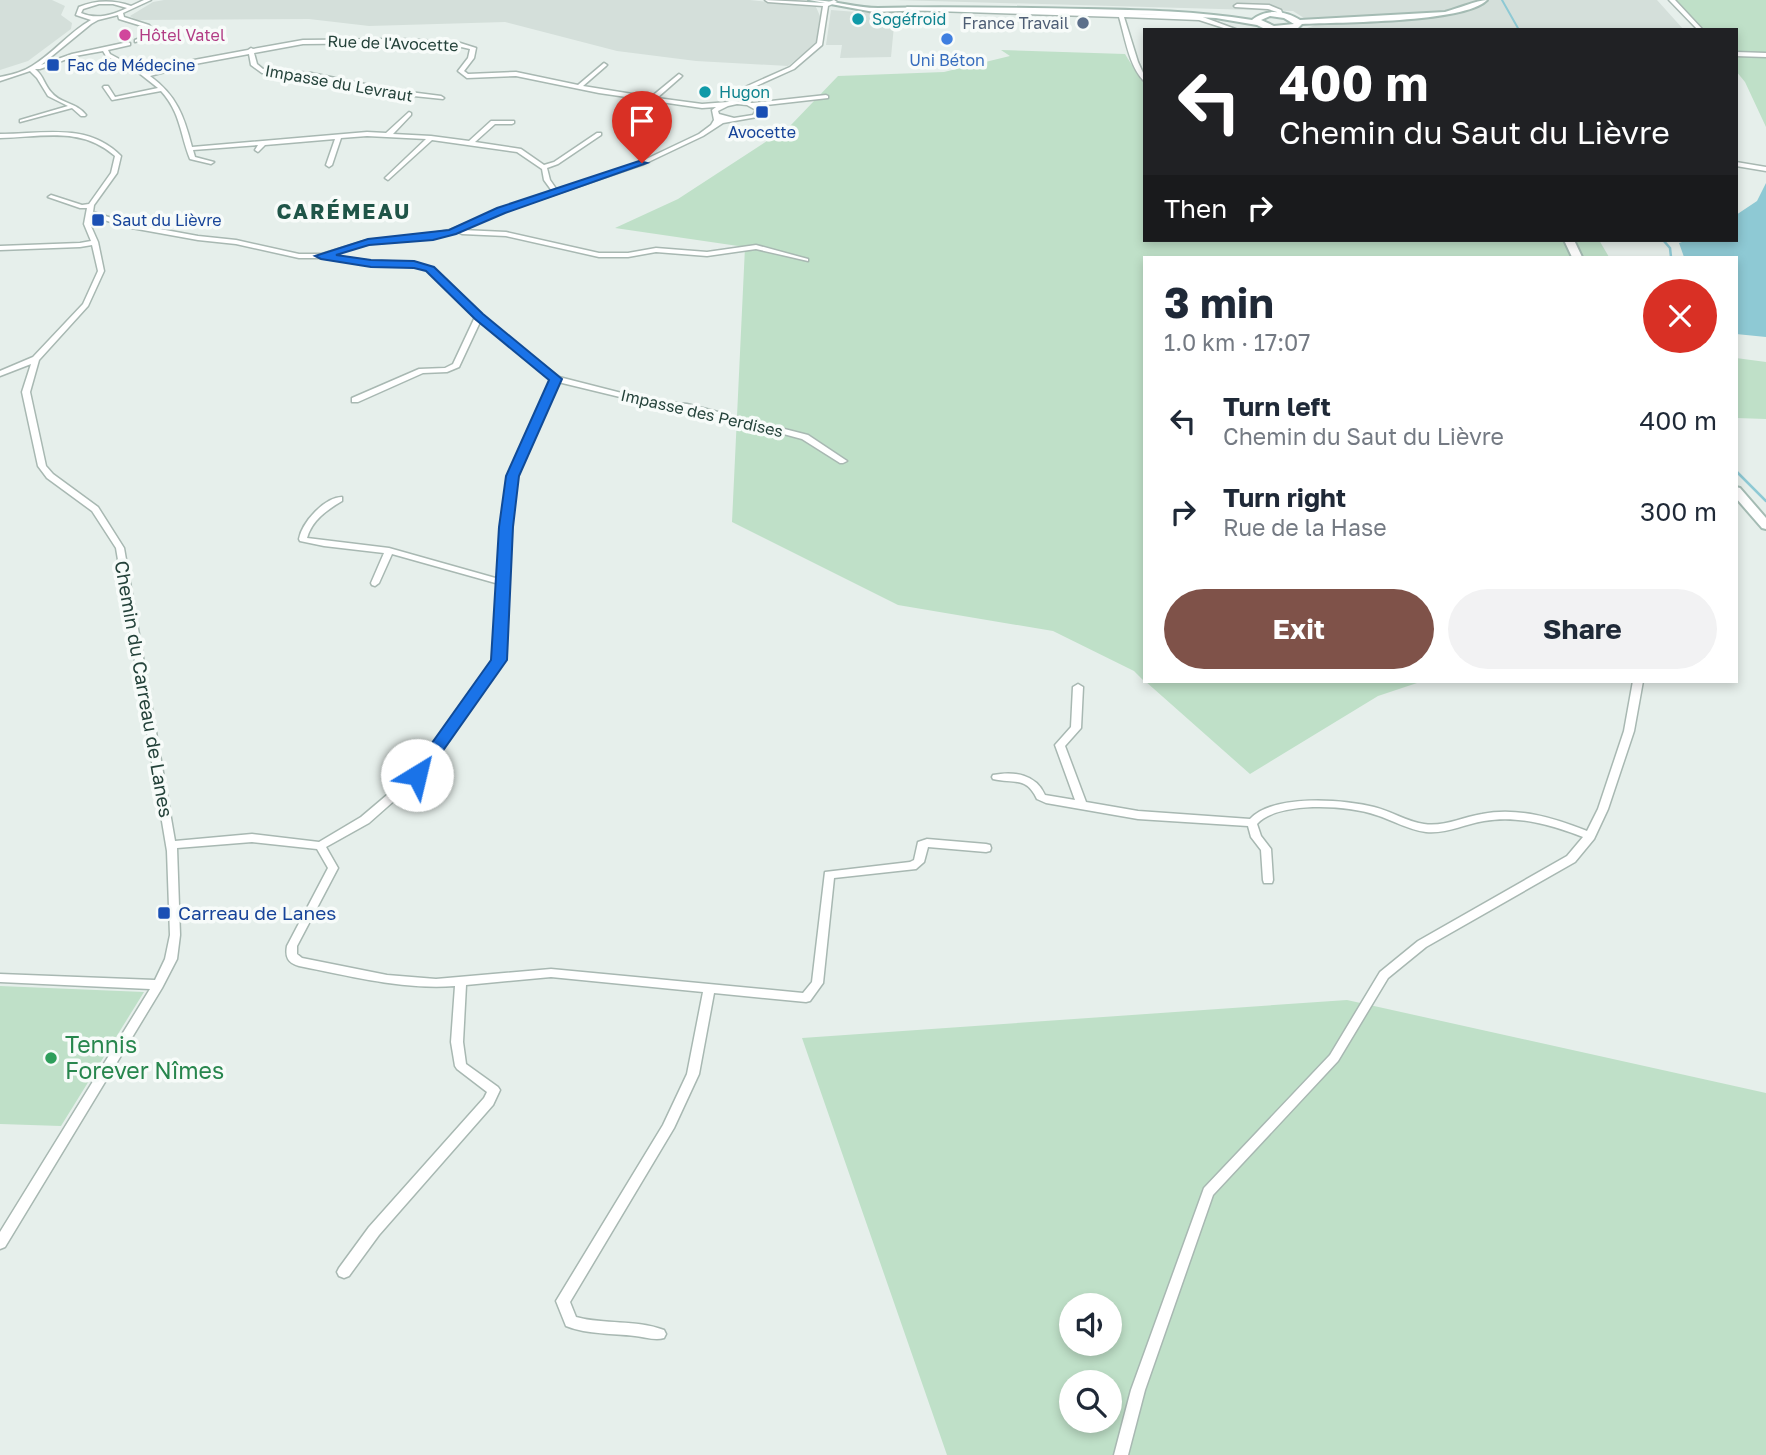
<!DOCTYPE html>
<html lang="en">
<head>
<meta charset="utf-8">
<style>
  body { margin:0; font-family:"Golos Text",sans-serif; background:#f2f2f3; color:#1f2937; height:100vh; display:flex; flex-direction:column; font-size:26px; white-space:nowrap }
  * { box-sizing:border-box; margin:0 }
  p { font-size:23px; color:#747a83 }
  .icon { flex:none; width:38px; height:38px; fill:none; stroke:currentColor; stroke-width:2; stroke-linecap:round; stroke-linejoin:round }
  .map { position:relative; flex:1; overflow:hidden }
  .sheet { position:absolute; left:1143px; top:256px; width:595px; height:427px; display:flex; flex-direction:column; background:#fff; border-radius:0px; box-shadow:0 4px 10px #0003 }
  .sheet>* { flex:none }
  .guide { position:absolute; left:1143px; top:28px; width:595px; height:214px; border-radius:0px; box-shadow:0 4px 10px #0003; background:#202124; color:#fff; overflow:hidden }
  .fabs { position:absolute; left:1059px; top:1293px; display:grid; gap:14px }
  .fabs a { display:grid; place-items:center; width:63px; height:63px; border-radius:50%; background:#fff; box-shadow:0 4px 10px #0003; font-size:35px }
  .pin { position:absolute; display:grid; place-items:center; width:60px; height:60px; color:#fff; margin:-72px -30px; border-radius:50% 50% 50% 0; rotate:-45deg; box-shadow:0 0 7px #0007 }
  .pin .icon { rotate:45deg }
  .me { position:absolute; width:77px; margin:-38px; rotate:36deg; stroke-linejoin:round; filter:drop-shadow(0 0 5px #0008) }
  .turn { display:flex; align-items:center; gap:24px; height:147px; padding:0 21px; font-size:32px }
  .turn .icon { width:91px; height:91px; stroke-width:2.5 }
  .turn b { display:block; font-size:49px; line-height:60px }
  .then { display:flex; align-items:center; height:66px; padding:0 21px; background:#0003; gap:14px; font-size:26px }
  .round { display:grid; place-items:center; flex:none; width:74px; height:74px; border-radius:37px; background:#f2f2f3 }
  .headline { display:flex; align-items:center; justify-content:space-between; height:119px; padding:0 21px }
  h1 { font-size:42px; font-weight:700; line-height:52px }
  .button { display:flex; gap:14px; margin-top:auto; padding:14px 21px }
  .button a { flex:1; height:80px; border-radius:42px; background:#7f5249; color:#fff; font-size:28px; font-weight:700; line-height:80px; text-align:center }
  .button a+a { background:#f2f2f3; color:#1f2937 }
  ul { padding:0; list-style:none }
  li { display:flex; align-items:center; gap:21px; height:91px; padding:0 21px }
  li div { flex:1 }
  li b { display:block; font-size:26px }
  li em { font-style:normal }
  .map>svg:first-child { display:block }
  .built { fill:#d4dfda }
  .green { fill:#bfe0c8; fill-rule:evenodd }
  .water { fill:#8ec9d4 }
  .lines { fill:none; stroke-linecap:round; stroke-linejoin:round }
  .stream-far1 { stroke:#8ec9d4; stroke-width:2 }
  .stream { stroke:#8ec9d4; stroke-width:2.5 }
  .street-casing { stroke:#a8b8b2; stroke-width:3 }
  .secondary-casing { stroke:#a4bbb3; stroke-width:4 }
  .street { fill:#fff; fill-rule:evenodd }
  .secondary { fill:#fff; fill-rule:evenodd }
  .route { fill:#1a73e8; stroke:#114b97; stroke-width:2 }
  .culture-dot { fill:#0f9aa8; stroke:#f7fbf9; stroke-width:2.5 }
  .service-dot { fill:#5c6f8a; stroke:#f7fbf9; stroke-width:2.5 }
  .hotel-dot { fill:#d1479c; stroke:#f7fbf9; stroke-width:2.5 }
  .shop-dot { fill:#3f7fe0; stroke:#f7fbf9; stroke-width:2.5 }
  .transit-dot { fill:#1a4fb4; stroke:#f7fbf9; stroke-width:2.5 }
  .leisure-dot { fill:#2e9e5b; stroke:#f7fbf9; stroke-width:2.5 }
  .labels { text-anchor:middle; stroke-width:7; stroke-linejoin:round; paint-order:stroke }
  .far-culture-label { font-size:16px; fill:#0d838f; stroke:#f7fbf9; text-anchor:start }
  .far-service-label { font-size:16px; fill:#4e5e75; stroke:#f7fbf9; text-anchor:end }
  .far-hotel-label { font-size:16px; fill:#b23c85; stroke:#f7fbf9; text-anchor:start }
  .far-street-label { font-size:16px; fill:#24423a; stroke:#f7fbf9 }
  .far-shop-label { font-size:16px; fill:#366cbe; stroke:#f7fbf9 }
  .far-transit-label { font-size:16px; fill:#164399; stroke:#f7fbf9; text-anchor:start }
  .street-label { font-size:19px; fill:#24423a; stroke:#f7fbf9 }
  .transit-label { font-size:19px; fill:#164399; stroke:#f7fbf9; text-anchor:start }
  .far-district-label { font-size:21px; font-weight:bold; letter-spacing:2px; fill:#1f5548; stroke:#f7fbf9 }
  .near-leisure-label { font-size:23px; fill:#27864d; stroke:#f7fbf9; text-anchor:start }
</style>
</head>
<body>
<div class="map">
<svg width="1766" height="1455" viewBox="0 0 1766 1455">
  <rect width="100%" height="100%" fill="#e6efeb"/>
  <path class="built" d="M0,0H52L65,6L61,15L72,23L71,29L28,61L0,70Z
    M164,0H750L816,7L820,16L816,44L788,66L696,61L617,51L505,22L369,26L309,19L136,20L130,16L153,2Z
    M895,0H1657L1684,30H1302L1315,25L1293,11Z
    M831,10L895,15L891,57L840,58L842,45H826Z"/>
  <path class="green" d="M1675,0H1766V127L1745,82L1736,71V30H1700Z
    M1001,50L1125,54L1141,80H1144V240H1599L1609,257H1144V681L1134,671L1053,631L898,605L732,522L745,247L615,228L678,199L790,126L838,76L944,72L1010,56Z
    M1736,358L1766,362V419L1736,418Z
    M1145,681H1423L1378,696L1250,774Z
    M0,986L144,992L61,1126L0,1124Z
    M1347,1000L1766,1093V1455H947L802,1038ZM1071,1306H1110V1344H1071ZM1071,1382H1110V1421H1071Z"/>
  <path class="water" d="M1766,183V337L1736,334V257H1684L1679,243L1688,240H1736V215L1757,201Z"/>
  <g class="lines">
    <path class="stream-far1" d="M1502,0L1519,30"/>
    <path class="stream" d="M1663,240L1670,248L1671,257
      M1736,395V405
      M1736,471L1766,501"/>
    <defs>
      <path id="street" d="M144,0H151L123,13L124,17L149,25L154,31L149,38L135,42V40L145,36L148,31L145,27L119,19L118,15L98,20L91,24L41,65L72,54L128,42L130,43V45L108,50L110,54L147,74L194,60L248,50L251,48L253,49L303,40L400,39L457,42L476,48L474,58L464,71L468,74L516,72L578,85L604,63L607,65L606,66L583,86L651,97L679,74L682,76L681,77L657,98L702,104L728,102L743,88L790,67L817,43L823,6L768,2L765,0L826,3L834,0L837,2L828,6L822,45L794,69L747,90L736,101L752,103L826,95L828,96V98L758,106L762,109L757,117L723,123L703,136L644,164L503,212L462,230L506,232L599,253H628L656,248L707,252L756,245L808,259V261L756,249L707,256L656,252L628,257H599L506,236L462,234L460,233L459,231L417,240L368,244L329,255L371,261L414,262L432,268L481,316L559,377L653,401L687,404L808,435L847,461L843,463H840L802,439L687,408L653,405L558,382L516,476L510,527L504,660L421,777L369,823L326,847L338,868L297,946V954L302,958L387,975L436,979L551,969L803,993L812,982L825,872L910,862L914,860L918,842L927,839L986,844L990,845L991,848L990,851L986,852L928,847L924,862L916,869L834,878L823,983L810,1001L806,1002L714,993L699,1074L674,1128L570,1302L576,1317C605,1325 635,1319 664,1330L666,1334L664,1338C655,1341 645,1337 635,1336C612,1333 589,1335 566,1326L556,1301L663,1125L687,1074L703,992L551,977L466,985L463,1042L466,1064L498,1087L500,1090L493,1105L379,1235L349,1276L344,1278L339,1276L337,1272L339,1268L369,1227L484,1098L487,1092L457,1069L455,1066L451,1042L455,986C403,990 350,976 299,966C288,963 285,957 287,946L328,868L317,849L252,842L177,848L180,935L177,959L162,988L5,1247L0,1249V1232L150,989L0,982V974L155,980L165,959L170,935L167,851L116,548L92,511L47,478L38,466L22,392L31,364L0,376V371L33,357L83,304L98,271L92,245L80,247L0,250V246L80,243L91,241L84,224L87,208H80L48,197L51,195L82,205L89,204L111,173L115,156C81,126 42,137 0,138V134C43,134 88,122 121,156L117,173L94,205L93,212L127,223L198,236L236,240L299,254H322L368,240L417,236L450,230L499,210L552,191L544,180L542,169L517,152L432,140L388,180L385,178L386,177L426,139L367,136L341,138L332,165L329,167L326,165L335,139L265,145L258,152L255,150L258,145L193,150L195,157L214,162L211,164L190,159C180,134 181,113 161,91L112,100L103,87L104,86H108L115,97L158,88L139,73L106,56L103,51L75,56L40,69H35C44,76 44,85 52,93C61,104 76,102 86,115L85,116H81L72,108L20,122V120L68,106L48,96L37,78L30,71L0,81V77C11,75 23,72 32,66C54,53 69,32 91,20L76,15L79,7C96,0 114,0 131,6ZM99,4H113L127,8C112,15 97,20 81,13L83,9ZM400,43L457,46L470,49L468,58L458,71L467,78L516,76L599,93L702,108L716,107L712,110L714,120L711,125L699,134L640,162L557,190L550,180L547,168L558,164L601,135V133H597L554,162L544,165L521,149L475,142L495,124H512L514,123V121H491L469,141L431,136L393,134L411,115V113L409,112L386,133L367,132L192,147C184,116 177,96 150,76L195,64L249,54L251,65L262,73L311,77L394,94L443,99L444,98L441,96L394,90L311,73L263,69L257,64L254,53L303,44ZM737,104L747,105L756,110L753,115L734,118L719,114L718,111L728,106ZM92,216L126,227L198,240L236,244L299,258H321L371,265L413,266L428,270L475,317L453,364L445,368L419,369L352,398V402H358L423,373L447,372L459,367L480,322L552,380L508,476L502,527L499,579L389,548L307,538C312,520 327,510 342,501V497C325,497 302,522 299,539L300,541L324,546L384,553L371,583L372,585L375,586L379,583L392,554L499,584L494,660L413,773L361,817L319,842L252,834L175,841L124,548L98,507L53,474L46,466L30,392L39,360L88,306L104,271L98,242L90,224Z
        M1669,0H1675L1703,30H1698Z
        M1237,4L1269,5L1281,10L1283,15L1278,16L1277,12L1268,9L1235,7L1234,6Z
        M907,7L1200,16L1238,30H1230L1199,20L1124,17L1138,62L1144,75V81C1129,66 1125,37 1119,17L905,10L904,9Z
        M1736,52L1766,53V57L1736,56Z
        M1736,162L1766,167V171L1736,166Z
        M1633,681H1643L1634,731L1608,809L1594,839L1575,862L1426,947L1388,978L1338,1061L1213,1195L1145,1390L1128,1455H1114L1131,1390L1204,1188L1330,1055L1380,972L1418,941L1567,856L1583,837C1552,825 1518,815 1484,821C1465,824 1446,834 1426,832C1409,830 1392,820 1376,815C1348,805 1278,801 1257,824L1261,836L1271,849L1273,880L1272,883H1264L1263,880L1261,850L1251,837L1248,826L1138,819L1046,803L1037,799C1026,776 1015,784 993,779L992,777L993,775C1014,771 1036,774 1045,795L1075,800L1055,745L1071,727L1073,687L1078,684L1083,687L1081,728L1065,746L1086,802L1138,811L1250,819C1273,794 1342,799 1374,807C1391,811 1407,822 1424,824C1444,827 1463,817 1482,814C1518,807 1554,818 1587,831L1598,809L1624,731Z"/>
      <path id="secondary" d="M809,0C833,0 855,8 878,8C948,6 1017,8 1087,9C1142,10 1198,11 1252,20C1266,8 1286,11 1300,20L1445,12C1457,9 1477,0 1487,0C1465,23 1338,22 1302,24L1296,30H1267L1257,25L1216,18L1159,15L928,10L874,12ZM1270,16L1284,18L1294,24L1274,26L1261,20Z
        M1564,240H1574L1582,257H1572Z
        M1736,487L1740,488L1766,518V529L1762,528L1736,498Z"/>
    </defs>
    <use href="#street" class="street-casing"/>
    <use href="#secondary" class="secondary-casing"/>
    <use href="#street" class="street"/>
    <use href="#secondary" class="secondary"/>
  </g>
  <path class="route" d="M639,161L647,163L505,213L456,234L433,240L369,245L336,255L371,260L414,261L434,267L483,314L562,379L519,476L513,527L507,660L423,779H412L409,775L412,771L491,660L499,527L506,476L549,380L475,319L426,271L414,268L371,267L321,259L315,256L368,239L449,230L497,208Z"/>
  <g class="culture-dot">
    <circle cx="858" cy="19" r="7"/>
    <circle cx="705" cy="92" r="7"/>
  </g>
  <circle class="service-dot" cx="1083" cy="23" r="7"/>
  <circle class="hotel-dot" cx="125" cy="35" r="7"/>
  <circle class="shop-dot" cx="947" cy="39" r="7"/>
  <g class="transit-dot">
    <rect x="46" y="58" width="14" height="14" rx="3.5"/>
    <rect x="755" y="105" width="14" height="14" rx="3.5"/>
    <rect x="91" y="213" width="14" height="14" rx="3.5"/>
    <rect x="157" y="906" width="14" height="14" rx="3.5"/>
  </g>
  <circle class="leisure-dot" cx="51" cy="1058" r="7"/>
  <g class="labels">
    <g class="far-culture-label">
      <text x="872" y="25">Sogéfroid</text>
      <text x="719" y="98">Hugon</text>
    </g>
    <g class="far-service-label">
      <text x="1069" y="29">France Travail</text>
    </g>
    <g class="far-hotel-label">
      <text x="139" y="41">Hôtel Vatel</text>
    </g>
    <g class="far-street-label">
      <text transform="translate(393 43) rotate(2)" y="6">Rue de l'Avocette</text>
      <text transform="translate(339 83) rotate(10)" y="6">Impasse du Levraut</text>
      <text transform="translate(702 413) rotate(13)" y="6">Impasse des Perdises</text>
    </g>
    <g class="far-shop-label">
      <text x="947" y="66">Uni Béton</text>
    </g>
    <g class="far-transit-label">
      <text x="67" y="71">Fac de Médecine</text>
      <text x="762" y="138" text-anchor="middle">Avocette</text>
      <text x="112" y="226">Saut du Lièvre</text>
    </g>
    <g class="street-label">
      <text transform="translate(144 689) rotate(80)" y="7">Chemin du Carreau de Lanes</text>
    </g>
    <g class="transit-label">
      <text x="178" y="920">Carreau de Lanes</text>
    </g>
    <g class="far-district-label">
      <text x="344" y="219">CARÉMEAU</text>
    </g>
    <g class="near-leisure-label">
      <text x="65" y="1053">Tennis<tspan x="65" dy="26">Forever Nîmes</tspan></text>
    </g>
  </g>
</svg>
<div class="fabs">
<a><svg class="icon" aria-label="sound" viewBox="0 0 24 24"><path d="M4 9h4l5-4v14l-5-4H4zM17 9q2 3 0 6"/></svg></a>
<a><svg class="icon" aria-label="search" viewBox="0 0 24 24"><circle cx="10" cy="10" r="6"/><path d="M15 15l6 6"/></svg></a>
</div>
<div class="pin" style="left:642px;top:163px;background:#d93025"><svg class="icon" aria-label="arrive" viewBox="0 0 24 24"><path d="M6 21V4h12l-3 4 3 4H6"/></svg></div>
<svg class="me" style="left:417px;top:775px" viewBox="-20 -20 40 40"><circle r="19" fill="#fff"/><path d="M0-13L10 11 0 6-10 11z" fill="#1a73e8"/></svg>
<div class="guide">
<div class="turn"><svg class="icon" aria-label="left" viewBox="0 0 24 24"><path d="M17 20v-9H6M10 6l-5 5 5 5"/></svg><div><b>400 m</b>Chemin du Saut du Lièvre</div></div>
<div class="then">Then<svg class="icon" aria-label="right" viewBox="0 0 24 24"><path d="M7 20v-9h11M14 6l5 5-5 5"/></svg></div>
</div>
<section class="sheet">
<div class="headline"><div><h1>3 min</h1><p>1.0 km · 17:07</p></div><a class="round" style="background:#d93025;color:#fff"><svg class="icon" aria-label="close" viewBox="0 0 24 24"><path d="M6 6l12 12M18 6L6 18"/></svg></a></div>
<ul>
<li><svg class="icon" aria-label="left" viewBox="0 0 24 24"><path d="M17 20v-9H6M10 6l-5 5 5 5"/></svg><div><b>Turn left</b><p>Chemin du Saut du Lièvre</p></div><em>400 m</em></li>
<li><svg class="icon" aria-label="right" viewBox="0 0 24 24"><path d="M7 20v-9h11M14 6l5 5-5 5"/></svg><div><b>Turn right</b><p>Rue de la Hase</p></div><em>300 m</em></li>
</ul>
<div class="button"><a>Exit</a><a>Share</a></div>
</section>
</div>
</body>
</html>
